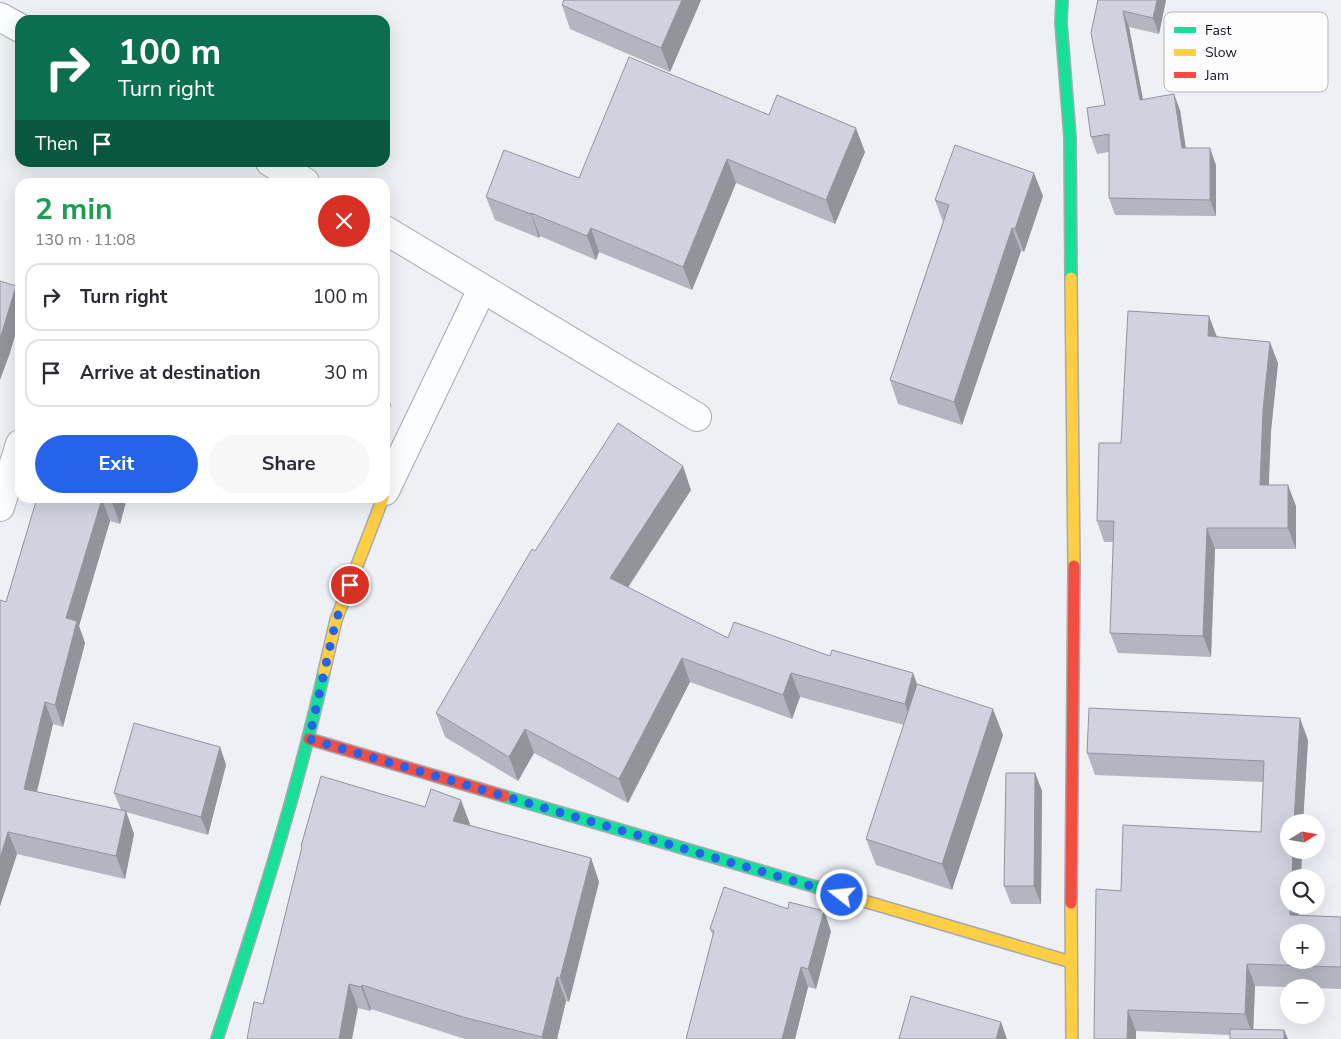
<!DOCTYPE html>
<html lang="en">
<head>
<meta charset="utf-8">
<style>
  body { margin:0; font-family:"Nunito Sans",sans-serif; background:#f7f7f7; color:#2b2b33; height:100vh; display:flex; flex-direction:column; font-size:19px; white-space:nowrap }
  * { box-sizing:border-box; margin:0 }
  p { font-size:16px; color:#7c7c81 }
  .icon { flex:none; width:28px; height:28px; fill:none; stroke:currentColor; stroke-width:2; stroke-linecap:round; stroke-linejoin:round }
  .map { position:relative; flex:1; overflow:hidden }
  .sheet { position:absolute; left:15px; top:178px; width:375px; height:325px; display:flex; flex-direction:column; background:#fff; border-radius:15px; box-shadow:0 5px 20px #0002 }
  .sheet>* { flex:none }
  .banner { position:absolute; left:15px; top:15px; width:375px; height:152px; border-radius:15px; box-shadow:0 5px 20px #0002; background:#0b6e4f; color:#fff; overflow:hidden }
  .needle { width:32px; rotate:79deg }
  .tools { position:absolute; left:1280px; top:814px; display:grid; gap:10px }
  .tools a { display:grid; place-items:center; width:45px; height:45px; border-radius:50%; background:#fff; box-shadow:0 5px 20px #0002; font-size:25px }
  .pin { position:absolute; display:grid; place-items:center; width:42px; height:42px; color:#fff; margin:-21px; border:2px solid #fff; border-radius:50%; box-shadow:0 1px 5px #0007 }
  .me { position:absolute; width:55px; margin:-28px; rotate:286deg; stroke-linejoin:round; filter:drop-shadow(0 0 4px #0008) }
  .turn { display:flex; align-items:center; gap:18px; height:105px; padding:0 20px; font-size:22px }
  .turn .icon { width:65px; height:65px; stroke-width:2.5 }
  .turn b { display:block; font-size:35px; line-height:42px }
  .then { display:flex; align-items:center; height:48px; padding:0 20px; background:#0003; gap:10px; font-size:19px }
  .round { display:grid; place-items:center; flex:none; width:52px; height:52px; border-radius:26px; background:#f7f7f7 }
  .head { display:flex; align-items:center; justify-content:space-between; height:85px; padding:0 20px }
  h1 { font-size:30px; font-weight:700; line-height:38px; color:#1e9e55 }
  .cta { display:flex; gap:10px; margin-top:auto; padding:10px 20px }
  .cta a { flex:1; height:58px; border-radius:30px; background:#2563eb; color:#fff; font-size:20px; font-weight:700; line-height:58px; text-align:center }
  .cta a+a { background:#f7f7f7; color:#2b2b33 }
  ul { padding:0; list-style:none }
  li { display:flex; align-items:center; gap:15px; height:68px; margin:0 10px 8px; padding:0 10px; border:2px solid #e1e1e2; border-radius:15px }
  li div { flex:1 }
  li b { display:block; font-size:19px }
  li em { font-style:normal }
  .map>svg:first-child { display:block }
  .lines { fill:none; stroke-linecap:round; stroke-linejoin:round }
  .street-casing { stroke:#a7a9b1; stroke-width:30 }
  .fast-casing { stroke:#a7a9b1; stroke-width:14 }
  .slow-casing { stroke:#a7a9b1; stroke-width:14 }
  .jam-casing { stroke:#a7a9b1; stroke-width:14 }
  .street { stroke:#fcfdfe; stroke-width:28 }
  .fast { stroke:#16e098; stroke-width:11 }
  .slow { stroke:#ffcf43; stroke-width:11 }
  .jam { stroke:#f24e42; stroke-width:11 }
  .wall { fill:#b3b5c0 }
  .shaded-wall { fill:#92949c }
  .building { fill:#d0d3df; stroke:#92949c; fill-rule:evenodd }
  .route { stroke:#2563eb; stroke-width:9; stroke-dasharray:0 16.2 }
  .key { fill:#fcfcfc; stroke:#b5b5b8; stroke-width:1 }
  .key-label { font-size:14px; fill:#0e101a }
</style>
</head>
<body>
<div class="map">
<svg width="1341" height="1039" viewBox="0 0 1341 1039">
  <rect width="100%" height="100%" fill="#eef0f6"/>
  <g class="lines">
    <defs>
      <path id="street" d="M0,17L20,28
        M270,162L305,182
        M385,230L697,417
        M385,491L482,289
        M0,507L20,444"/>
      <path id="fast" d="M1062,0L1061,23L1070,137L1071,278
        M504,796L864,901
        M217,1039C257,918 296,796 324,672"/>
      <path id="slow" d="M1071,278L1074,566
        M324,672L336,620L383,498
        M864,901L1071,962
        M1071,903L1072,1039"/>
      <path id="jam" d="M309,739L504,796
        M1071,903L1074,566"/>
    </defs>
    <use href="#street" class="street-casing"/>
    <use href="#fast" class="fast-casing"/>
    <use href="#slow" class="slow-casing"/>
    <use href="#jam" class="jam-casing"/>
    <use href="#street" class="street"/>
    <use href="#fast" class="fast"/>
    <use href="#slow" class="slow"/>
    <use href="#jam" class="jam"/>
  </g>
  <path class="wall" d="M701,0L670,72L570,29L562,5Z
    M1098,0H1166L1159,34L1129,27L1143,99L1180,110L1186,148L1216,165V216L1115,215L1109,198V152L1097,154L1091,137L1105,105Z
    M769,115L865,152L835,224L736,183L692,290L599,252L596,260L540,236L539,238L495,220L486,197L579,178Z
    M1043,196L1024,252L1021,251L962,425L898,404L890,380L943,222L935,200Z
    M1216,336L1278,363L1271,431L1268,485L1296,506V549H1215L1211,657L1118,653L1110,633L1113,542H1104L1097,521L1121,443Z
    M691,490L628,588L728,638L830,656L917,684L1003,735L952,890L876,865L866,839L904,725L800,697L792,719L690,682L628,803L534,753L518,781L445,737L436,713L535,551Z
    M32,498H127L120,524L110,521L79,626L85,643L63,727L53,724L37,792L121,810L114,793L220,747L226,765L208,835L126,812L134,834L125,879L17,854L0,906L6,602L36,502H34Z
    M1308,740L1303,822H1289L1302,850L1301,878H1289L1299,915L1341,917V989L1316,988L1255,986L1253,1029L1230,1035L1136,1031V1039L1096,889L1121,891L1261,832L1263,782L1095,775L1087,753Z
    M1035,773L1042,791L1041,904H1011L1004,886Z
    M470,824L469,825L591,858L599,882L569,1002L566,1001L557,1039H465L371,1009L370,1011L358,1008L263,1004L302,849L301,846Z
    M710,929L831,931L816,989L808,987L795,1039H686L713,936Z"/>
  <path class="shaded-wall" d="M682,0H701L670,72L661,48Z
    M1157,0H1166L1159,34L1153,18Z
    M1123,11L1129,27L1146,116L1140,100Z
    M1174,94L1180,110L1188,164L1182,148Z
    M856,128L865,152L835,224L826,200Z
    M1210,148L1216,165V216L1210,200Z
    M727,159L736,183L692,290L683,267Z
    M1034,173L1043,196L1024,252L1015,229Z
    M531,213L540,236L539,238L531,214Z
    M591,228L599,252L596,260L587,236Z
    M1012,228L1021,251L962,425L954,402Z
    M16,286L20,297V319L10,353L0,380V339Z
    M1209,316L1217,337L1208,336Z
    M1270,342L1278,363L1271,431L1268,506L1260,485L1263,410Z
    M385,387L391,405L385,421Z
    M683,466L691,490L618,602L610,578Z
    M1288,485L1296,506V549L1288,528Z
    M113,498H127L120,524L112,502Z
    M102,499L110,521L79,626L85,643L63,727L55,705L66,618Z
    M1207,528L1215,549L1211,657L1203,636Z
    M682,658L690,682L628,803L619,779Z
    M791,673L800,697L792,719L783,695Z
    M913,673L922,697L914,728L905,704Z
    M45,702L53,724L32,811L24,789Z
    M993,709L1003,735L952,890L942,864Z
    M1300,718L1308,740L1303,822H1294Z
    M525,729L534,753L518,781L509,757Z
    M220,747L226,765L208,835L201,817Z
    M1035,773L1042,791L1041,904L1034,886Z
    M461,800L470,824L462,845L453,821Z
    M126,811L134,834L125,879L116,856Z
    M8,832L17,854L0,906V858Z
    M1293,850H1302L1301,878H1292Z
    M591,858L599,882L569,1002L560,978Z
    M1290,905H1299L1298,932L1290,915Z
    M824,911L831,931L816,989L808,969Z
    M1247,964L1255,986L1253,1036L1245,1014Z
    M801,967L808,987L795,1039H782Z
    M557,977L566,1001L557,1039H543L542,1037Z
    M349,984L358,1008L352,1039H339Z
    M362,985L371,1009L370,1011L361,987Z
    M1128,1010L1136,1031V1039H1127Z
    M1001,1022L1007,1039H996Z
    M1284,1030L1288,1039H1284Z"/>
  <path class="building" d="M564,0H682L661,48L562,5Z
    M1098,0H1157L1153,18L1123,11L1140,100L1174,94L1182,148H1210V200L1109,198V134L1091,137L1087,108L1105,105L1091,33Z
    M629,57L769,115L777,95L856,128L826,200L727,159L683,267L591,228L587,236L531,213V214L486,197L504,150L579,178Z
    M955,145L1034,173L1015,229L1012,228L954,402L890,380L949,205L935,200Z
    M0,281L16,286L0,339Z
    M1128,311L1209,316L1208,336L1270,342L1263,410L1260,485H1288V528H1207L1203,636L1110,633L1114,521H1097L1099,443H1121Z
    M618,423L683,466L610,578L728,638L734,622L830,656L832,650L913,673L905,704L791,673L783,695L682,658L619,779L525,729L509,757L436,713L532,549L535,551Z
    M37,498H113L112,502L102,499L66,618L77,621L55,705L45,702L24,789L126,811L116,856L8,832L0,858V600L6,602Z
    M917,684L993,709L942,864L866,839Z
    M1089,708L1300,718L1294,822H1289V850H1293L1292,878H1289V905H1290V915L1341,917V967L1247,964L1245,1014L1128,1010L1127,1039H1094L1096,889L1121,891L1123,825L1261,832L1264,761L1087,753ZM1289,932H1316V960H1289Z
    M134,723L220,747L201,817L114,793Z
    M1006,773H1035L1034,886H1004Z
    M321,776L425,807L431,789L461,800L453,821L591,858L560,978L557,977L542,1037L463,1017L362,985L361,987L349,984L339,1039H247L254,1002L263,1004L302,847L301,846Z
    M724,887L788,909L789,902L824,911L808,969L801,967L782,1039H686L714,931L710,929Z
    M911,996L1001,1022L996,1039H899Z
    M1230,1029L1284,1030V1039H1230Z"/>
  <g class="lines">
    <path class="route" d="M350,585L336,620L309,739L842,895"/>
  </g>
  <rect x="1164" y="12" width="164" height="80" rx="8" class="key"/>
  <rect x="1174" y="27" width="22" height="6" fill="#16e098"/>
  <rect x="1174" y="49" width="22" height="7" fill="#ffcf43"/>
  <rect x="1174" y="72" width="22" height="6" fill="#f24e42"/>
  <g class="key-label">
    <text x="1205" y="35">Fast</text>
    <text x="1205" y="57">Slow</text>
    <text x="1205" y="80">Jam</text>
  </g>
</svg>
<div class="tools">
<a><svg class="needle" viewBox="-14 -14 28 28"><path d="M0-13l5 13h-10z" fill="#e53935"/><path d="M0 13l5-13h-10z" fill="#7c7c81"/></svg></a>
<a><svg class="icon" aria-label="search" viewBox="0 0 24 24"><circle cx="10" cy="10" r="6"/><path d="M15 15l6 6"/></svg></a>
<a>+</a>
<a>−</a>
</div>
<div class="pin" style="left:350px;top:585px;background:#d93025"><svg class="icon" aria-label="arrive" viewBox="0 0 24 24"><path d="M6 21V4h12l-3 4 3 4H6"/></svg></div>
<svg class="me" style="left:842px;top:895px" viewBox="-20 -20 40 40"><circle r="17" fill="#2563eb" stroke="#fff" stroke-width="3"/><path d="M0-11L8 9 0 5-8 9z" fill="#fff"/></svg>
<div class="banner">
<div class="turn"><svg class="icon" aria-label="right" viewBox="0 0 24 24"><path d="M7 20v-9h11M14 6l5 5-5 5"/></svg><div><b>100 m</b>Turn right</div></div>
<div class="then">Then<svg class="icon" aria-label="arrive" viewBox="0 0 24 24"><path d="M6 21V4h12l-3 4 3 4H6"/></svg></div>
</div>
<section class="sheet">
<div class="head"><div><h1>2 min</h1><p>130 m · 11:08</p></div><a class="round" style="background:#d93025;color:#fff"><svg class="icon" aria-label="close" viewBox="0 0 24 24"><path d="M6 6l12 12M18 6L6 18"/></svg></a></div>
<ul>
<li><svg class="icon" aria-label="right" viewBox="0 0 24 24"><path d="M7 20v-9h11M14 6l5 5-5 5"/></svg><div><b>Turn right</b></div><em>100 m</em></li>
<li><svg class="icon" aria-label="arrive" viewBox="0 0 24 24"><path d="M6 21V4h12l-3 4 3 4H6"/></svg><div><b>Arrive at destination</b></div><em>30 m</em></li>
</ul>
<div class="cta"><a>Exit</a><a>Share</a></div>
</section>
</div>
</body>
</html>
